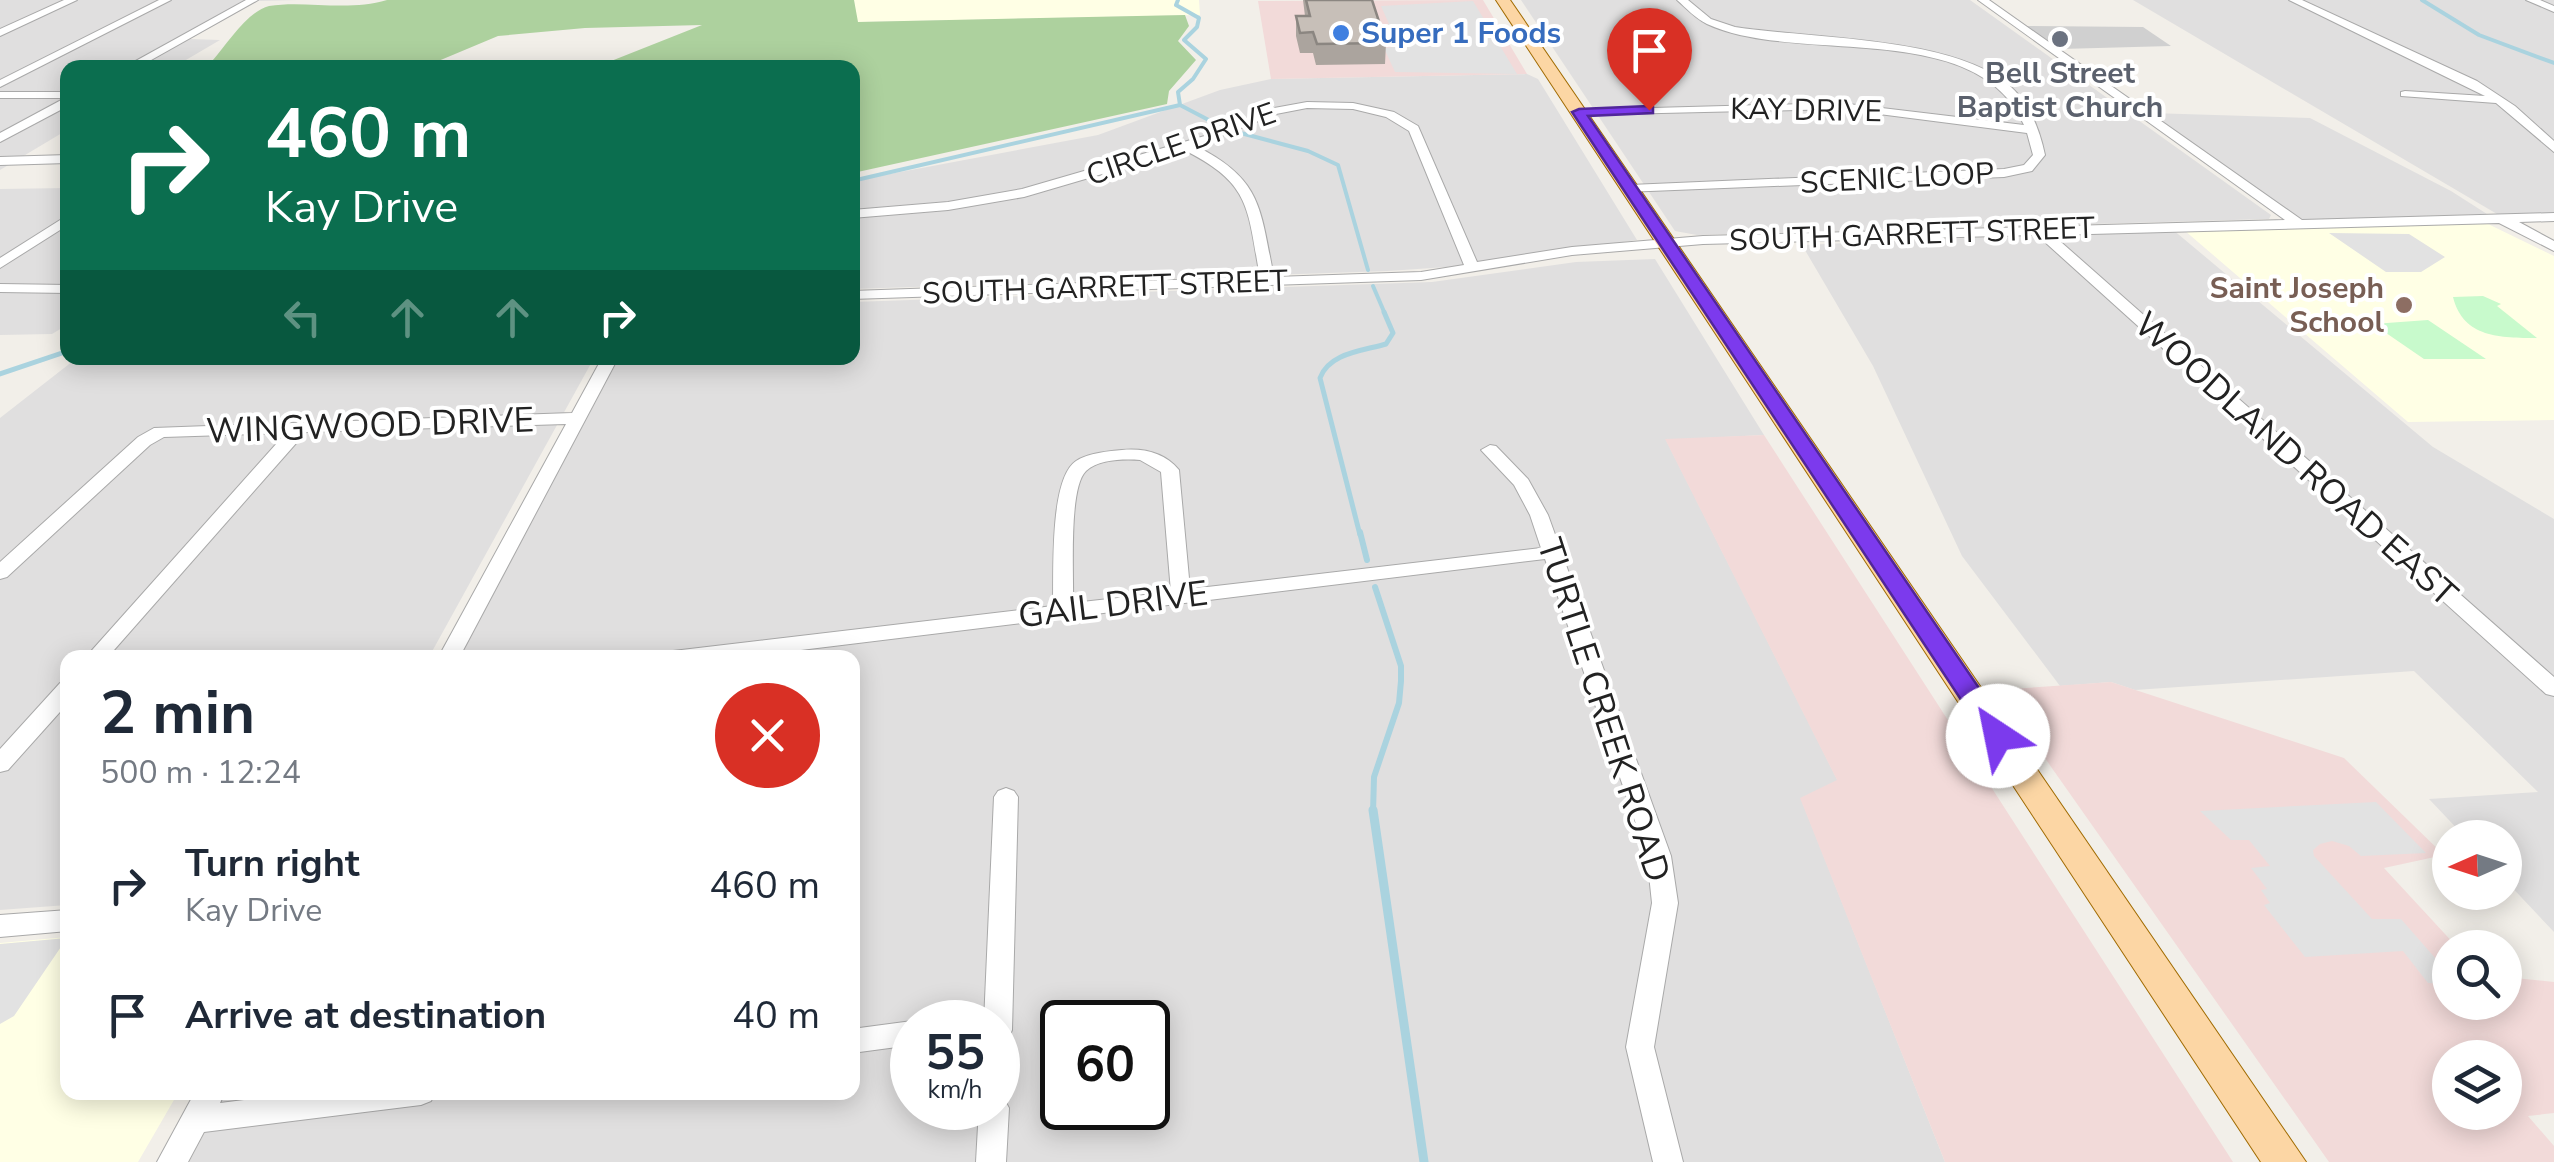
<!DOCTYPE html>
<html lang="en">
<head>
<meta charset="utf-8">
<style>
  body { margin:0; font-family:"Nunito Sans",sans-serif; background:#f2f2f3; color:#1f2937; height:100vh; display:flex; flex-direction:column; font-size:38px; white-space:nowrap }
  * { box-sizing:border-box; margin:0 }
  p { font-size:32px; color:#747a83 }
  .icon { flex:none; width:55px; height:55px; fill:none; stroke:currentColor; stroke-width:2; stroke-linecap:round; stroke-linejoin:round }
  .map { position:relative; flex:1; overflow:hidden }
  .panel { position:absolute; left:60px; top:650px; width:800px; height:450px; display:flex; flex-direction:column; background:#fff; border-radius:20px; box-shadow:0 5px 25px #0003 }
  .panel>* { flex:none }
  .hud { position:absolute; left:60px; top:60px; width:800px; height:305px; border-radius:20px; box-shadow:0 5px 25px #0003; background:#0b6e4f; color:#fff; overflow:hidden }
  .needle { width:65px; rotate:267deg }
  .buttons { position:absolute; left:2432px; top:820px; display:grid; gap:20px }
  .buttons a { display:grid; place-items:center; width:90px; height:90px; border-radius:50%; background:#fff; box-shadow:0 5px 25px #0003; font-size:50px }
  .speed { position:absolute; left:890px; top:1000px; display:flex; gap:20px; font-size:50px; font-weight:700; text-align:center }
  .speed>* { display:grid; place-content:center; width:130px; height:130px; border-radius:50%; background:#fff; box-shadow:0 5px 25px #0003; line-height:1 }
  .speed small { font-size:25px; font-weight:400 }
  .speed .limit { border:5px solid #111; border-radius:15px; background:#fff; color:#111 }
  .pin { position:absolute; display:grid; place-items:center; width:85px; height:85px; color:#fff; margin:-102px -42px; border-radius:50% 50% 50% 0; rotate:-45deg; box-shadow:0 0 10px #0007 }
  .pin .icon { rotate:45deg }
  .me { position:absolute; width:110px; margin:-55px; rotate:326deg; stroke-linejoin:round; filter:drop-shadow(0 0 8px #0008) }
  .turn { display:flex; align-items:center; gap:35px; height:210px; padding:0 40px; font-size:45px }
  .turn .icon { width:130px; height:130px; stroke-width:2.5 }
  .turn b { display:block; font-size:70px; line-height:85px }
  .lanes { display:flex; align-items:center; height:95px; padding:0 40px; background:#0003; justify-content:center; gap:50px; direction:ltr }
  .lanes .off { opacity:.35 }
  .round { display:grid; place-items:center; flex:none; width:105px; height:105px; border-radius:52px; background:#f2f2f3 }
  .headline { display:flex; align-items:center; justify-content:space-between; height:170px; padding:0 40px }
  h1 { font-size:60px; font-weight:700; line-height:75px }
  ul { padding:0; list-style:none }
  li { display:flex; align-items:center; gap:30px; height:130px; padding:0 40px }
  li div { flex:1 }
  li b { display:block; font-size:38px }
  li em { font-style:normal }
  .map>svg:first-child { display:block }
  .residential { fill:#e0dfdf; fill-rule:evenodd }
  .commercial { fill:#f2dad9; fill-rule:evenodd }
  .education { fill:#ffffe5 }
  .religious { fill:#d0d0d0 }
  .forest { fill:#add19e }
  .park { fill:#c8facc }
  .parking { fill:#e2e2e2 }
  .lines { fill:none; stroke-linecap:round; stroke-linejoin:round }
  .stream-far3 { stroke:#aad3df; stroke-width:4 }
  .stream-far2 { stroke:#aad3df; stroke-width:5 }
  .stream-far1 { stroke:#aad3df; stroke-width:6 }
  .stream { stroke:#aad3df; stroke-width:9 }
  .minor-casing { stroke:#a9a9a9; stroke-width:2 }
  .major-casing { stroke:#a06b00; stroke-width:2 }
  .minor { fill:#fff; fill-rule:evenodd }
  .major { fill:#fcd6a4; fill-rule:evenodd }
  .wall { fill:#aba49e }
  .building { fill:#c7bfb8; stroke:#8b8681; stroke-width:2.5 }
  .route { fill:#7c3aed; stroke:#51269a; stroke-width:2.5 }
  .shop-dot { fill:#3f7fe0; stroke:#fff; stroke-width:4 }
  .worship-dot { fill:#6b7280; stroke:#fff; stroke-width:4 }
  .education-dot { fill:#8d6e63; stroke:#fff; stroke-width:4 }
  .labels { text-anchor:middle; stroke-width:8; stroke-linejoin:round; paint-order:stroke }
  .far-shop-label { font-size:30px; font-weight:bold; fill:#366cbe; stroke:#fff; text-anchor:start }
  .far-worship-label { font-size:30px; font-weight:bold; fill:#5b616d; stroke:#fff }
  .far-street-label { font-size:30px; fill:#222; stroke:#fff }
  .far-education-label { font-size:30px; font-weight:bold; fill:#785e54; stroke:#fff; text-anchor:end }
  .street-label { font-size:35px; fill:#222; stroke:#fff }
</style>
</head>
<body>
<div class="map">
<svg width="2554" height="1162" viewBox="0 0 2554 1162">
  <rect width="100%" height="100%" fill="#f2efe9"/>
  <path class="residential" d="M0,0H297L258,1L190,39L220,40L174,67L68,68L67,130L0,170Z
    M1521,0H1970L2271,215L2269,219L1697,235L1675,231Z
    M2133,0H2554V213L2497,214Z
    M1527,74L1538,79L1637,240L1447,267L1388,271L853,289L852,181L1098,135L1220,90L1271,79Z
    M2150,113L2310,118L2451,191L2487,214L2302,220Z
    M67,188V325L52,334L0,335V189Z
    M2172,229L2433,447L2554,519V932L2505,880V838L2465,837L2429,799L2538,792L2414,671L2135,690L2111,682L2060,686L1962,556L1873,366L1802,245Z
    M1655,259L1764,435L1666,440L1838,781L1801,799L1945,1162H189L226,1093L852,1092V658L458,657L619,358H852L853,302L1432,282L1576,262ZM912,1022H998V1108H912ZM1062,1022H1148V1108H1062Z
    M166,358H594L429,657L68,658L67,905L0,910V418L73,361Z"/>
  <path class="commercial" d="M1483,0L1527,74L1271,79L1258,1Z
    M1764,435L2233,1162H1945L1800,798L1837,780L1665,439Z
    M2111,682L2344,758L2444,855L2384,868L2457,947L2450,948V1002H2505V977L2554,982V1113L2528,1116L2554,1146V1162H2329L1997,690ZM2450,1058H2505V1112H2450Z"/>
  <path class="education" d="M854,0H1199L1200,15L857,22Z
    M2486,223L2554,256V420L2408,422L2184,230Z
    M67,937L68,1092L178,1093L138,1162H0V943Z"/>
  <path class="religious" d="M2026,26L2143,27L2171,46L2061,49Z"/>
  <path class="forest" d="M387,0H854L858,22L1185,15L1189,26L1178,41L1196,60L1169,91L1167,104L853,173L852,68L596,67L702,25L585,28L498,36L424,67L258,68L213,60C227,44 248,11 269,6C305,0 347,12 387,0Z"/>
  <path class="park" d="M2483,296L2501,304L2497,306L2537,338C2501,338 2463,338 2453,297Z
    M2428,320L2486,359H2424L2373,324Z"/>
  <path class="parking" d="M1473,1L1517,74L1395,72L1384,48L1393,47L1392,42H1383L1376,25L1389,24L1381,6Z
    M2329,233L2409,234L2445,257L2421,272H2386Z
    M2376,802L2426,853L2361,856L2349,846L2332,841L2320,844L2313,850L2314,856L2372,919H2401L2450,975V984L2428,983L2403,951L2305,957L2264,905L2270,903L2261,890L2267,889L2251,868L2270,866L2249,840H2231L2200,811Z
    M67,938L14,1016L0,1024V944Z"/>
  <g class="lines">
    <path class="stream-far3" d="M2422,0L2479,35L2554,63
      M1180,105L1222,127
      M1237,132L1308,151L1338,165L1368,270
      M852,181L1180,105L1178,92L1193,79L1206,59L1184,40L1197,27L1199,18L1176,5L1178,0
      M1373,286L1385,314"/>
    <path class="stream-far2" d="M0,374L68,351
      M1360,535L1320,378C1329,353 1362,351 1386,344L1393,333L1384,312"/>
    <path class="stream-far1" d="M1360,532L1367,560
      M1373,813L1374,777L1399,703L1401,681V666L1375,587"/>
    <path class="stream" d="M1373,810L1424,1162"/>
    <defs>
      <path id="minor" d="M64,0H77L0,36V29Z
        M159,0H171L0,87V80Z
        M246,0H258L137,68H123Z
        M1677,0H1688L1711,19L1735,27C1810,39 1955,36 2011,87C2030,104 2040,131 2045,155L2032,171L2004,177L1625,192V186L1630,185L2004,169L2024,165L2033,155L2027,133L1840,109L1575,115L1573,113L1579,110L1840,103L2024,125C1977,16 1797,66 1707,24C1696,19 1686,8 1677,0Z
        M1978,0H1989L2302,220L2554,213V221L2519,222L2554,241V251L2499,223L2053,235L2554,677V696L2546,694L2037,235L1703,244L1572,255L1421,280L852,299V291L1260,277C1247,208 1252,184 1184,150L1024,197L948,210L852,218V210L948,202L1022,189L1208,135L1269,109L1307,102L1353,103L1394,112L1418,126L1477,262L1572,247L1703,236L2285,220ZM1307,108L1353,109L1386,117L1409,131L1464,265L1421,272L1274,277C1260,209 1263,180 1196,146L1276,114Z
        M2289,0H2302L2477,81L2515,106L2554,141V152L2496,103L2401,96V92L2405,91L2485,96Z
        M2526,0H2540L2554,6V12Z
        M0,92H68V106L0,142V133L65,98H0Z
        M68,155V163L0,165V157Z
        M68,215V225L0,268V258Z
        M0,284L68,285V293L0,292Z
        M602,358H618L459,658H438L566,424L306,432L107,658H85L286,433L164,437L150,445L7,577L0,579V562L138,437L154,428L572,413Z
        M1490,445L1496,446L1528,479L1548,515L1671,856L1678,903L1654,1047L1683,1162H1653L1626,1047L1652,903L1647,856L1545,559L735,658H663L673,651L1053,606C1054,574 1049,479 1076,461C1088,453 1109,451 1122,450C1144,448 1165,453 1179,470L1190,589L1541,548L1530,515L1514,485L1481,450ZM1140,460L1161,472L1171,592L1073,603C1074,577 1068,488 1086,471C1099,459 1124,459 1140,460Z
        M68,681V703L8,770L0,772V749L60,683Z
        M1006,788L1014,791L1018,797L1012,1030L1008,1039L998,1042V1022H984L994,797L998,791Z
        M68,910V931L0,937V915Z
        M912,1021L917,1022H912V1045L852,1053V1029Z
        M195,1092H225L220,1103L309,1092H435L431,1101L421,1105L204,1132L188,1162H157Z
        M998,1096L1004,1099L1009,1108L1006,1162H976L979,1108H998Z"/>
      <path id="major" d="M1496,0H1510L2306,1162H2261Z"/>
    </defs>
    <use href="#minor" class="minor-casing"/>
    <use href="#major" class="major-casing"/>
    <use href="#minor" class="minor"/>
    <use href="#major" class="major"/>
  </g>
  <path class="wall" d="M1303,0H1372L1386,43L1385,64L1316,65L1313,53H1300L1296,36V16H1305Z"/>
  <path class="building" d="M1306,0H1372L1386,43L1317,44L1313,32L1300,33L1296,16H1310Z"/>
  <path class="route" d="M1649,106L1653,107V113L1588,116L2007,729L2011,736L2007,742H1989L1572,112L1579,109Z"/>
  <circle class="shop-dot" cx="1341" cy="33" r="10"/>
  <circle class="worship-dot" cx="2060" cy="39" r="10"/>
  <circle class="education-dot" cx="2404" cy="305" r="10"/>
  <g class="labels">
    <g class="far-shop-label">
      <text x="1361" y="43">Super 1 Foods</text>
    </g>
    <g class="far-worship-label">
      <text x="2060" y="83">Bell Street<tspan x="2060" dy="34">Baptist Church</tspan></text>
    </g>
    <g class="far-street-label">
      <text transform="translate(1806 110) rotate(1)" y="10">KAY DRIVE</text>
      <text transform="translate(1181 144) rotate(-19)" y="10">CIRCLE DRIVE</text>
      <text transform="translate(1897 178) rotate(-3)" y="10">SCENIC LOOP</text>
      <text transform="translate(1912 234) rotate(-2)" y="10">SOUTH GARRETT STREET</text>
      <text transform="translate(1105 287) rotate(-2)" y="10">SOUTH GARRETT STREET</text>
    </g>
    <g class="far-education-label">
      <text x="2384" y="298">Saint Joseph<tspan x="2384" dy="34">School</tspan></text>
    </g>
    <g class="street-label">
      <text transform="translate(370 425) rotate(-2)" y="12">WINGWOOD DRIVE</text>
      <text transform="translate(2296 459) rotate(42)" y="12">WOODLAND ROAD EAST</text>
      <text transform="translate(1113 604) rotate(-7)" y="12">GAIL DRIVE</text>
      <text transform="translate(1604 710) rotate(72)" y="12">TURTLE CREEK ROAD</text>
    </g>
  </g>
</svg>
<div class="buttons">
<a><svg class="needle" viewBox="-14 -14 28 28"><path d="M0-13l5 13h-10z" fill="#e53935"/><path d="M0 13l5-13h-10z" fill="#747a83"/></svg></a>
<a><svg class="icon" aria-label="search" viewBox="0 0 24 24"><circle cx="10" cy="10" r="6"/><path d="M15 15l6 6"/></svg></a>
<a><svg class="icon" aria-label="layers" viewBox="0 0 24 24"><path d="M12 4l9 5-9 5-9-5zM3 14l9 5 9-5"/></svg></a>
</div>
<div class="speed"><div>55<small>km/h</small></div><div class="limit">60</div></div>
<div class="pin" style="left:1649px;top:110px;background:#d93025"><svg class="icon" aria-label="arrive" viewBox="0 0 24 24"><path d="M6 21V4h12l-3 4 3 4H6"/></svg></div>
<svg class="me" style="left:1998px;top:736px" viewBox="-20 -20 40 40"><circle r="19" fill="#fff"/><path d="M0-13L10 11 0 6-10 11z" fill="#7c3aed"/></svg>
<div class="hud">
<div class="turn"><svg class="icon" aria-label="right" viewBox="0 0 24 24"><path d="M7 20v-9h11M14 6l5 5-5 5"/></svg><div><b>460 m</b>Kay Drive</div></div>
<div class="lanes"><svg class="icon off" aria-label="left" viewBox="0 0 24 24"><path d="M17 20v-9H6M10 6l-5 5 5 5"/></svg><svg class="icon off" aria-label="ahead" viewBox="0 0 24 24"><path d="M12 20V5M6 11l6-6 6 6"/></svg><svg class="icon off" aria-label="ahead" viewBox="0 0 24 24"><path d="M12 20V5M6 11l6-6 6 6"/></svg><svg class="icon" aria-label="right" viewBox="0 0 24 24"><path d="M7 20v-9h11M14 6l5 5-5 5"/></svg></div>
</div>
<section class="panel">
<div class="headline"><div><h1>2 min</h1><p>500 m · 12:24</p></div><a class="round" style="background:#d93025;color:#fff"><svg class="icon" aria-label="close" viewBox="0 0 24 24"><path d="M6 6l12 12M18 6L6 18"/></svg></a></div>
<ul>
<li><svg class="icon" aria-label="right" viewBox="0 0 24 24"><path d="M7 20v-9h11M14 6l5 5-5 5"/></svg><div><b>Turn right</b><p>Kay Drive</p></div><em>460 m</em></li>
<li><svg class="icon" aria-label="arrive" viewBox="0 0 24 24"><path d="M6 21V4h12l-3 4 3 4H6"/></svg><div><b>Arrive at destination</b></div><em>40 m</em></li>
</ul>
</section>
</div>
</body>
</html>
